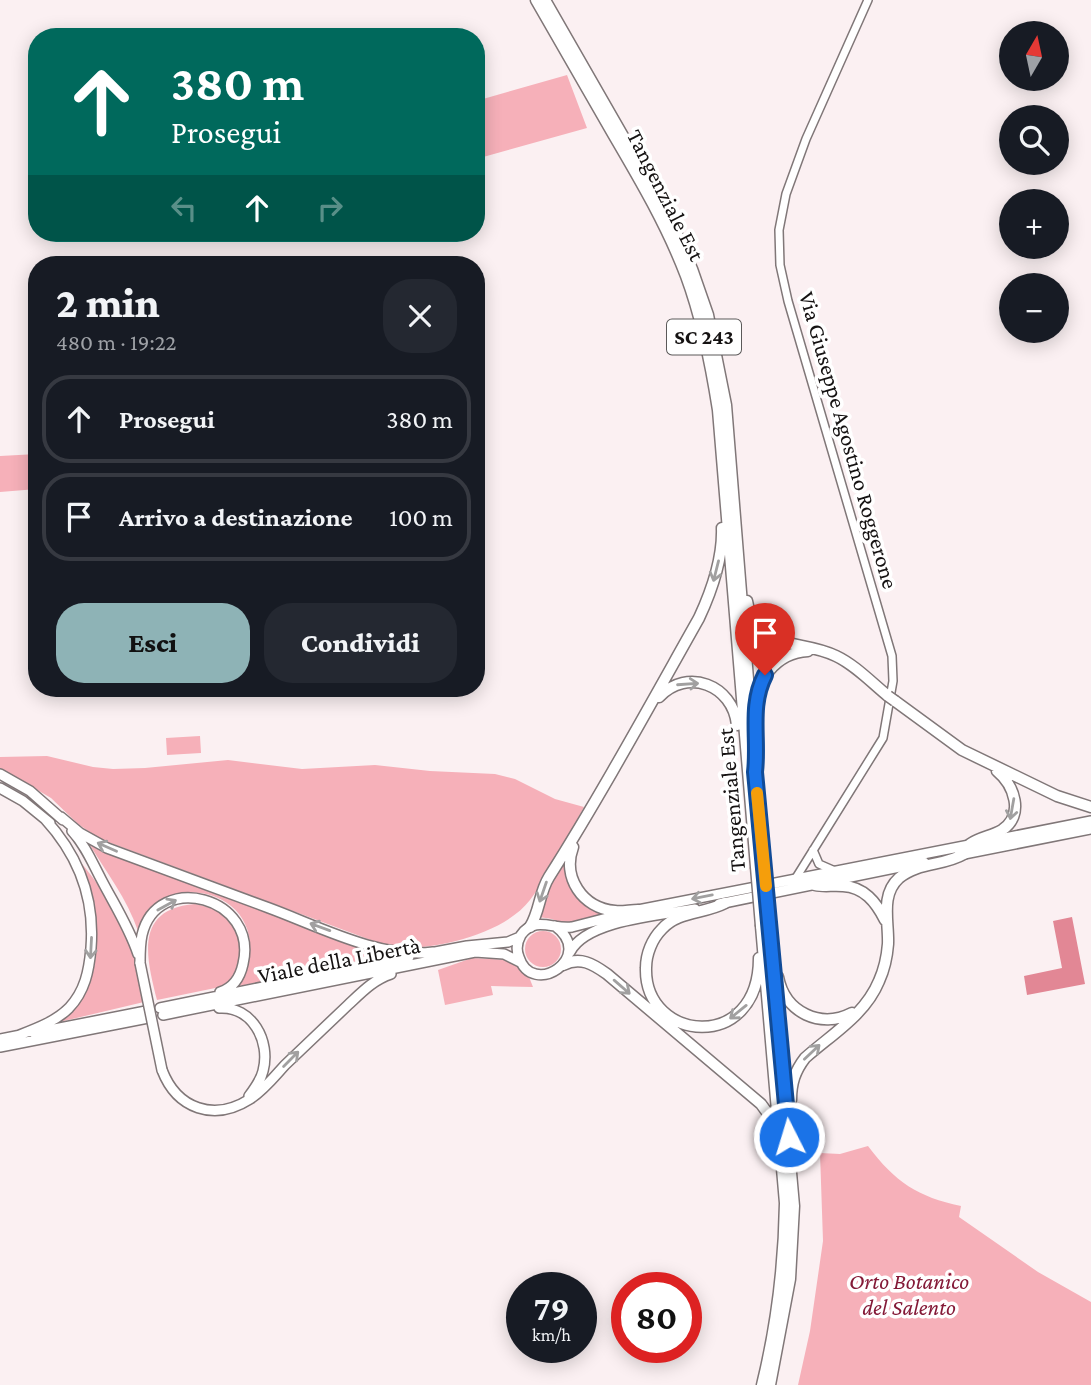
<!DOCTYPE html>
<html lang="it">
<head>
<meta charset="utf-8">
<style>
  body { margin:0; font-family:"Crimson Pro",serif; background:#242831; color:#f1f3f6; height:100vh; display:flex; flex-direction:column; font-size:26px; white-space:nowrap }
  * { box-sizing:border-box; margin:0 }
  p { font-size:23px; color:#9ea1a6 }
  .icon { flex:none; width:38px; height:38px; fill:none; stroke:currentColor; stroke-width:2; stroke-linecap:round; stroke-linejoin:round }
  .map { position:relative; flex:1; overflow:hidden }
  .sheet { position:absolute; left:28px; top:256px; width:457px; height:441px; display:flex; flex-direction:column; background:#171b24; border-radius:28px; box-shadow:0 4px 18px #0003 }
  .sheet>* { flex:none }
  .hud { position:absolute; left:28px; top:28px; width:457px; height:214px; border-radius:28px; box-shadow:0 4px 18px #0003; background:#00695c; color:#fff; overflow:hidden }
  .needle { width:46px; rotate:9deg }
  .tools { position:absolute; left:999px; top:21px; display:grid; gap:14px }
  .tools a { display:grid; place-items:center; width:70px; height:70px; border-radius:50%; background:#171b24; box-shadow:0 4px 18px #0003; font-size:35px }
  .speed { position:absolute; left:506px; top:1272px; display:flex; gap:14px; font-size:35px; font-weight:700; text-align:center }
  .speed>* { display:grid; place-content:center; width:91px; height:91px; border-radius:50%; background:#171b24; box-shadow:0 4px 18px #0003; line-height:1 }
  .speed small { font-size:18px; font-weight:400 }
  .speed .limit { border:10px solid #d22; background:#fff; color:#111 }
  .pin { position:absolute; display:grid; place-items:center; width:60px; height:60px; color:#fff; margin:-72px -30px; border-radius:50% 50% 50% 0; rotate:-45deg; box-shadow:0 0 7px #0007 }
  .pin .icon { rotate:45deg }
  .me { position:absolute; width:77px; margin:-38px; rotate:355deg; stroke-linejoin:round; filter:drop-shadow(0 0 5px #0008) }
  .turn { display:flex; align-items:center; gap:24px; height:147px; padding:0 28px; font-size:32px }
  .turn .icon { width:91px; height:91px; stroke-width:2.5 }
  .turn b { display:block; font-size:49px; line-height:60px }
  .lanes { display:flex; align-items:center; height:66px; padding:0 28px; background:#0003; justify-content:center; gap:35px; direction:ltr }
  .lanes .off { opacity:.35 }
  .round { display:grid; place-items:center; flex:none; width:74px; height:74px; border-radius:28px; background:#242831 }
  .head { display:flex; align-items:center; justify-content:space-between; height:119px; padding:0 28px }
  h1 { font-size:42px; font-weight:800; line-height:52px }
  .action { display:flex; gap:14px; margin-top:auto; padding:14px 28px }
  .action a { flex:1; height:80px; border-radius:28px; background:#8eb3b6; color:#111; font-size:28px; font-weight:800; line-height:80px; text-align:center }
  .action a+a { background:#242831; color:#f1f3f6 }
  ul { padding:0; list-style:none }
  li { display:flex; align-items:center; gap:21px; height:88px; margin:0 14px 10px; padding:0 14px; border:4px solid #363941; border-radius:28px }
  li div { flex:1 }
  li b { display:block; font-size:26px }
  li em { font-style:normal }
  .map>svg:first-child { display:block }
  .green { fill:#f6b0b9 }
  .water { fill:#e28795 }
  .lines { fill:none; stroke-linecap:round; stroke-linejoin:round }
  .minor-casing { stroke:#807778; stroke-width:10 }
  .major-casing { stroke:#807778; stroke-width:12 }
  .highway-casing { stroke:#807778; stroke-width:13 }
  .minor { stroke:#fff; stroke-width:7 }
  .major { stroke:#fff; stroke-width:9 }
  .highway { stroke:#fff; stroke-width:10 }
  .major-bridge-casing { stroke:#807778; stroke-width:12; stroke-linecap:butt }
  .highway-bridge-casing { stroke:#807778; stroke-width:13; stroke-linecap:butt }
  .major-bridge { stroke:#fff; stroke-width:9 }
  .highway-bridge { stroke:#fff; stroke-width:10 }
  .oneway { stroke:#a1a0a0 }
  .route-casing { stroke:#114b97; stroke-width:18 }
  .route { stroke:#1a73e8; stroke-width:12 }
  .slow { stroke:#f59e0b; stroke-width:12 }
  .labels { text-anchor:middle; stroke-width:7; stroke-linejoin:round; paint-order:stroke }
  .shield { fill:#fff; stroke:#5b5959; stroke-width:2 }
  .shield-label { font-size:21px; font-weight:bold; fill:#151212 }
  .street-label { font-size:23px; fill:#151212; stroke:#fff }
  .park-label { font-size:23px; font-style:italic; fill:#841937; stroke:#fff }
</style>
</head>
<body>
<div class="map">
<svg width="1091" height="1385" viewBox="0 0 1091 1385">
  <rect width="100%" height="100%" fill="#fbf0f2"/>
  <path class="green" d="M567,75L587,128L476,159V101Z
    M37,454V489L0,492V456Z
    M200,736L201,753L167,755L166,738Z
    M47,756L93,767L113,769L145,768L228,760L302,769L375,765L430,771L495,774L515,779L555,799L584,807C567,837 551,873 530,900C503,935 434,950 392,948L100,839L78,824L51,798L0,768V757Z
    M88,842L98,849L242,902L397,955L234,987C256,965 256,926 231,906C200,881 148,892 138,931C127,898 106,872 88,842Z
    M565,857C564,892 582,896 608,913L565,925L552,919L539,917L543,899Z
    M78,859C99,884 118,912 130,943C137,961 139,983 144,1002L51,1024C61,1019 70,1014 77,1005C99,980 100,931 93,900C91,885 84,872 78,859Z
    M195,904C204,906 213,908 221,913C245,929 248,968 225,986L157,1000C146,957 134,909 195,904Z
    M525 949a18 18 0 1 1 36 0a18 18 0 1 1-36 0Z
    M472,958L511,960L529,977L533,987L491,986L493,995L445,1005L438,970Z
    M868,1146C895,1182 918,1197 961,1206L959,1217L1038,1272L1091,1302V1385H798L810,1331L823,1241L820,1153L840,1154Z"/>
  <path class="water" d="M1072,917L1085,984L1027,995L1024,976L1062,968L1053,921Z"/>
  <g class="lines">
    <defs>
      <path id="minor" d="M813,850L819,864L835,871
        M794,881L883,738L893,681L892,656L788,301L780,265L779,230L786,194L806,139L868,0"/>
      <path id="major" d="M0,774L30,791L63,820
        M0,788L23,801L50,823
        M61,817L80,833L107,848C161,868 215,888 269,908C318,926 380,959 433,952
        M72,831C85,845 92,862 101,879C114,904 129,927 138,954
        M959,855L1091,829
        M719,904L924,862
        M555,926C597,957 532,999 519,957C516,950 517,942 521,935C535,915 554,930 572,927L638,910L1091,821
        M570,952C586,920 661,915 695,909
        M430,953L467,946L508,942L520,937
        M140,963C140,954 140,944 142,935C157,870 259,897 243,964C240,978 233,988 220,992
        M160,1008L409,957
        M219,1008C252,1006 271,1041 263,1071C261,1080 255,1088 249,1096
        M163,1015L475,952L504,954L520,962
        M34,1033L146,1011
        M17,1036C35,1029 55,1022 69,1008C85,991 89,971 91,948C95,898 79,856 45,819
        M0,1039L21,1035
        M0,1047L148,1018
        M162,1070C177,1109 214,1122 250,1099C264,1090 274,1077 285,1065C306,1045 327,1025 348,1005C362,992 373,980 391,974"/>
      <path id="highway" d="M536,0C562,45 587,89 613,134C640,180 667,226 686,276C702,319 711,365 718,410L756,867
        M545,0L670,218L692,269L708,315L726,405L763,866
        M747,601C755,653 800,638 836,656C855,665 871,682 888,696
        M659,697C687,667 733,685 737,725
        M895,701L962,750L1057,796L1091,807
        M755,712C756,680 775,653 808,651
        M970,844C980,837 992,836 1002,830C1025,815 1014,785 997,771
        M573,847C562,877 582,908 615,911C622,912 630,910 638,910
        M815,885C824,887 833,885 843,886C864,887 876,902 885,920
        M725,903C704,914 678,911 662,929C652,939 646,954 646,968C644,1042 759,1054 759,958
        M761,926L785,1203C784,1265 777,1324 762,1385
        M769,926L794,1206L790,1279L770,1385
        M530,927C540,911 539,893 549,877C602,793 650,705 699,618C712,590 723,559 722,528
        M563,965C580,956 593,964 607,974L761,1104L769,1115L776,1137
        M778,977C785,1013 821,1029 852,1013
        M791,1100C791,1083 795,1071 805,1058C832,1034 865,1015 879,981C884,970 887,957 888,944C889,922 880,895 899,878C918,862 944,866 964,854"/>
    </defs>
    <use href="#minor" class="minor-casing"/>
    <use href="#major" class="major-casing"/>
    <use href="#highway" class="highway-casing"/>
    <use href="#minor" class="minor"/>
    <use href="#major" class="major"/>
    <use href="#highway" class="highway"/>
    <defs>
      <path id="major-bridge" d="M140,963L162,1070"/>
      <path id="highway-bridge" d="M888,696L895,701
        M763,866L769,926
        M756,867L761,926"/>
    </defs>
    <use href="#major-bridge" class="major-bridge-casing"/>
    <use href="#highway-bridge" class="highway-bridge-casing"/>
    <use href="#major-bridge" class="major-bridge"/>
    <use href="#highway-bridge" class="highway-bridge"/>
  </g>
  <defs><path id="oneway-shaft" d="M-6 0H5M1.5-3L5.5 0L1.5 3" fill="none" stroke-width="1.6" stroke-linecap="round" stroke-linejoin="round" transform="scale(1.75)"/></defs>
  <g class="oneway">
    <use href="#oneway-shaft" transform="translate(716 571) rotate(104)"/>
    <use href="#oneway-shaft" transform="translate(688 684) rotate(-4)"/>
    <use href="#oneway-shaft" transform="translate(1012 809) rotate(100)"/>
    <use href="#oneway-shaft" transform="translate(107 847) rotate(-156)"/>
    <use href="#oneway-shaft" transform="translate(543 892) rotate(109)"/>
    <use href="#oneway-shaft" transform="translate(702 897) rotate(169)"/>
    <use href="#oneway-shaft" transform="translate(167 905) rotate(-29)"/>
    <use href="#oneway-shaft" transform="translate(320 927) rotate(-160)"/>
    <use href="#oneway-shaft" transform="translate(91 948) rotate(93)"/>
    <use href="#oneway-shaft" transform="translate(622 987) rotate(41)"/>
    <use href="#oneway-shaft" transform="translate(738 1012) rotate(141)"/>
    <use href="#oneway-shaft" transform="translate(812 1052) rotate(-43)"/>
    <use href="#oneway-shaft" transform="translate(291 1059) rotate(-45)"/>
  </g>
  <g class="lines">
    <defs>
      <path id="route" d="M765,675C749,706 759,738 755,772L789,1137"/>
    </defs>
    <use href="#route" class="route-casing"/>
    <use href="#route" class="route"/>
    <path class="slow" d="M757,793L766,886"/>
  </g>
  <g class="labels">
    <rect class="shield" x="667" y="319.5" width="74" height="35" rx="5"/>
    <g class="shield-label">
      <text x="704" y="344">SC 243</text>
    </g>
    <g class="street-label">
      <text transform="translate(666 195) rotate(63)" y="8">Tangenziale Est</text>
      <text transform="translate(849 440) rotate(74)" y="8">Via Giuseppe Agostino Roggerone</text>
      <text transform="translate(731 800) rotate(-95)" y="8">Tangenziale Est</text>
      <text transform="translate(339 960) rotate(-11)" y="8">Viale della Libertà</text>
    </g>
    <g class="park-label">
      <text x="909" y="1289">Orto Botanico<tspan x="909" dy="26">del Salento</tspan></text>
    </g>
  </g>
</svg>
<div class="tools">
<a><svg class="needle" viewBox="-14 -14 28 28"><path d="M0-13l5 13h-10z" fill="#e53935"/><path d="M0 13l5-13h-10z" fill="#9ea1a6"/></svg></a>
<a><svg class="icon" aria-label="search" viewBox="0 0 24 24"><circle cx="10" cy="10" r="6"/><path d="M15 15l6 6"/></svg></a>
<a>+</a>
<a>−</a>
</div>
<div class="speed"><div>79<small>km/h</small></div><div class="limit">80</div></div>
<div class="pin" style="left:765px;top:675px;background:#d93025"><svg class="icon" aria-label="arrive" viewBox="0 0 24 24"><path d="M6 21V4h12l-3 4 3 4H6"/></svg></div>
<svg class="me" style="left:789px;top:1137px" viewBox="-20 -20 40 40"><circle r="17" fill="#1a73e8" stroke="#fff" stroke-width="3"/><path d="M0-11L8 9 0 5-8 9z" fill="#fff"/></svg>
<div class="hud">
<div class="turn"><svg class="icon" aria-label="ahead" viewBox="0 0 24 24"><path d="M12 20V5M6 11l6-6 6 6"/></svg><div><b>380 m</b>Prosegui</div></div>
<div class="lanes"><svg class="icon off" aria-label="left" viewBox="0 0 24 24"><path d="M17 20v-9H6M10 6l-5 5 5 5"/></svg><svg class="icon" aria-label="ahead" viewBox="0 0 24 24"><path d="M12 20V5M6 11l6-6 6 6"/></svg><svg class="icon off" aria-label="right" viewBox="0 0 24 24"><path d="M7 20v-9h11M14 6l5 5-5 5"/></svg></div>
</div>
<section class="sheet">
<div class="head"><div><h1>2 min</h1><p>480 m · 19:22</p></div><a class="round"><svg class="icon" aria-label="close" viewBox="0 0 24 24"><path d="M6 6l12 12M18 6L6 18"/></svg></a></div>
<ul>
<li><svg class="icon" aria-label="ahead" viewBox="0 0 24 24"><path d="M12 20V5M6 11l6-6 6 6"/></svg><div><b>Prosegui</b></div><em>380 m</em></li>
<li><svg class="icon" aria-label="arrive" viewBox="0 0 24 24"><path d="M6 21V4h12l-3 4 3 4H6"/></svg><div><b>Arrivo a destinazione</b></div><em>100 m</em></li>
</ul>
<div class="action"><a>Esci</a><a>Condividi</a></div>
</section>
</div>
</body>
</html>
